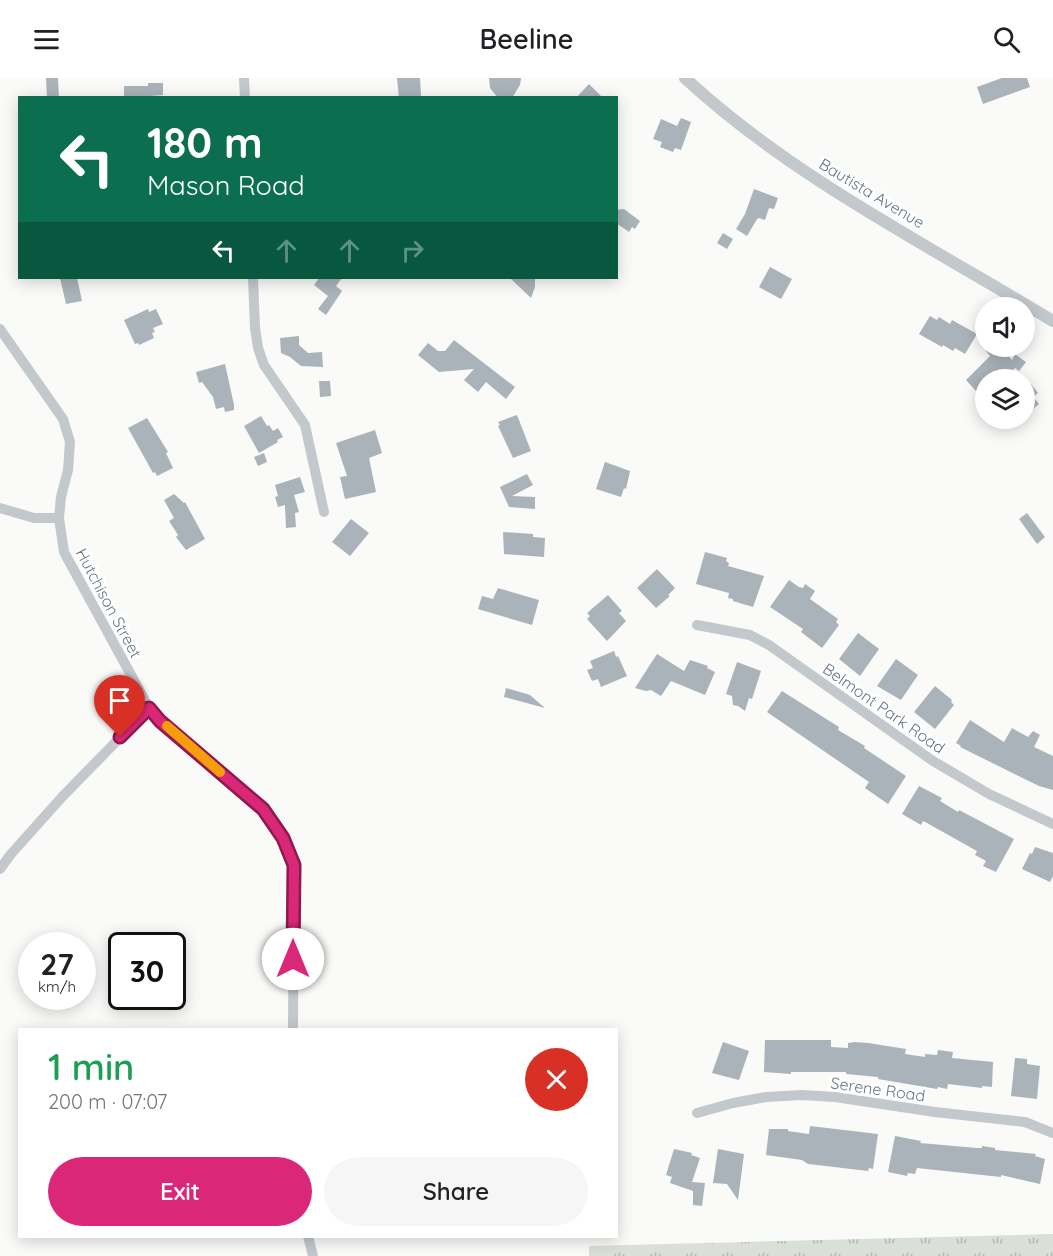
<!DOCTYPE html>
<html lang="en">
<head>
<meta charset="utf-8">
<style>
  body { margin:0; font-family:Quicksand,sans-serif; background:#f6f6f6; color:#202124; height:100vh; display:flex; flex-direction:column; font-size:22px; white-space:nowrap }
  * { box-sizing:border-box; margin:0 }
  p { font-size:20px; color:#757577 }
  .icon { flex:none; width:33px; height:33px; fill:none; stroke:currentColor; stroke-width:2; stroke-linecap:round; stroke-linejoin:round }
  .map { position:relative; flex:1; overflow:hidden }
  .panel { position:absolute; left:18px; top:950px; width:600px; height:210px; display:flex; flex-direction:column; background:#fff; border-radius:0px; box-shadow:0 3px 15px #0003 }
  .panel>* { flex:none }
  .guide { position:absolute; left:18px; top:18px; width:600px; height:183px; border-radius:0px; box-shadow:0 3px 15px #0003; background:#0b6e4f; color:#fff; overflow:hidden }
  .fabs { position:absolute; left:975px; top:219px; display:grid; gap:12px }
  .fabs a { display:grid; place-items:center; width:60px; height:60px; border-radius:50%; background:#fff; box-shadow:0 3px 15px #0003; font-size:30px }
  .speed { position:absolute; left:18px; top:854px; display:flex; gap:12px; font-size:30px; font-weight:700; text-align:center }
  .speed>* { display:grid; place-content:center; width:78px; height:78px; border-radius:50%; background:#fff; box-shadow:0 3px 15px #0003; line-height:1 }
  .speed small { font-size:15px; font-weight:400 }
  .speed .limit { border:3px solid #111; border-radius:9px; background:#fff; color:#111 }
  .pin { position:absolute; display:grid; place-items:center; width:51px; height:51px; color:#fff; margin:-62px -26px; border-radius:50% 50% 50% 0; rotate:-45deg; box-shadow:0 0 6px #0007 }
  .pin .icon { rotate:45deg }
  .me { position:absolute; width:66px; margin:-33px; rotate:0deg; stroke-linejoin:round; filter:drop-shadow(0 0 4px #0008) }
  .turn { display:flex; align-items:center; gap:21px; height:126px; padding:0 30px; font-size:27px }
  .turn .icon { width:78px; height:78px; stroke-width:2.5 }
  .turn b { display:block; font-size:42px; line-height:51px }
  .lanes { display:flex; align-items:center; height:57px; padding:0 30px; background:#0003; justify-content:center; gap:30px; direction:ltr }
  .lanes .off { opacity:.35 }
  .round { display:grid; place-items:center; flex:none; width:63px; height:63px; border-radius:32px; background:#f6f6f6 }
  .headline { display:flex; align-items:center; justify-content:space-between; height:102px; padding:0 30px }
  h1 { font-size:36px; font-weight:600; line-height:45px; color:#1e9e55 }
  .primary-button { display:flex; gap:12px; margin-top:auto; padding:12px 30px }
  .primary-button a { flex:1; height:69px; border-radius:36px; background:#db2777; color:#fff; font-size:24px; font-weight:600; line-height:69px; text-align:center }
  .primary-button a+a { background:#f6f6f6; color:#202124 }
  header { display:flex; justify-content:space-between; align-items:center; height:78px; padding:0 30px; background:#fff; font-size:27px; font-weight:600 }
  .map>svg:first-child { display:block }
  .grass { fill:url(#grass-tufts) }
  .building { fill:#aab3b9 }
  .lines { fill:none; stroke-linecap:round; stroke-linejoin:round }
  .minor { stroke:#c3c8cc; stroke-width:10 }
  .tertiary { stroke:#c3c8cc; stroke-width:12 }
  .route-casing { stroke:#8e194d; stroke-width:15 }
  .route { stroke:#db2777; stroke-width:10 }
  .slow { stroke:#f59e0b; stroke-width:10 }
  .labels { text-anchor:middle; stroke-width:6; stroke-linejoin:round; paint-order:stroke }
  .street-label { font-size:16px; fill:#657683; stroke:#fff }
</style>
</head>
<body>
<header><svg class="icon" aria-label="menu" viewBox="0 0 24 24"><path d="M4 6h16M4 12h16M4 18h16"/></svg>Beeline<svg class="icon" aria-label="search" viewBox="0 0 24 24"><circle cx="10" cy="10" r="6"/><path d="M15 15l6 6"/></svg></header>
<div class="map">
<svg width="1053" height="1178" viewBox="0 0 1053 1178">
  <defs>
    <pattern id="grass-tufts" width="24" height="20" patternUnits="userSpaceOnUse" patternTransform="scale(1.5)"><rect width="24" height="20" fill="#dadfd7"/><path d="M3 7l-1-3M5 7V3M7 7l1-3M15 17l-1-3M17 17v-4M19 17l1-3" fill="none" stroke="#b4b9b4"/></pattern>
  </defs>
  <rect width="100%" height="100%" fill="#fafaf8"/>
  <path class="grass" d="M1053,1156V1178H589V1168Z"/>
  <path class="building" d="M46,0H58L59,20H47Z
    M397,0H420L421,18L399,20Z
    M489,0H521L520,7L512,20H498L490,10Z
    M1002,0H1027L1030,9L983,26L977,9Z
    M148,5H163V17L124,20V8H148Z
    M589,6L603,20H576Z
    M681,40L691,44L681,72L675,70L673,74L660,69L662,64L653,61L661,41L677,48Z
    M754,111L778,120L774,131L769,130L765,142L759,140L757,141L747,158L736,151L745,136Z
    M624,131L640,143L635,151L632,149L629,154L616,145V132Z
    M723,155L733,161L727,171L717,165Z
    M770,189L792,201L781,221L759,209Z
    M60,200H77L82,223L66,226Z
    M319,200H342L336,208L342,213L326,237L318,231L328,218L314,207Z
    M510,200H535V209L531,220Z
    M148,231L149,234L156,231L163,246L153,250L155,254L152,255L154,260L139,267L138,265L135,266L124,242Z
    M930,238L937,242L939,239L950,246L952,242L977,256L965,276L955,270L953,273L943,267L942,269L919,256Z
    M299,258V267L308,275L322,274L323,289L301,288L290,279L281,275L280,260Z
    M454,262L515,309L506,321L486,304L478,314L464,302L474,291L439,294L418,277L428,265L438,273H445Z
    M991,268H1000L1012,282L1015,276L1026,284L1019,293L1015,290L1001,302H986V324L966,302L990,278L986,273Z
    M225,286L234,327V332L225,334L224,329L216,331L213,319L202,304L199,305L196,294Z
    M319,303H330L331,318L320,319Z
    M1031,306L1038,315L1033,319L1039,326L1024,338V309L1026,310Z
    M517,337L531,373L513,380L498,348L500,347L498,344Z
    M261,338L267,348L269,347L273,353L278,350L283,359L277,362L278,364L259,375L244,348Z
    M147,340L168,374L166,375L173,390L157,398L155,394L153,395L128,350Z
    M375,352L382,375L369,380L376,414L345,421L340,399L347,398L336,365Z
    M264,375L267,384L258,388L254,379Z
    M605,384L630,393L626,411L624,410L621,419L596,411Z
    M527,396L533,407L512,418L535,419V431L509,429L500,409Z
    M300,399L305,414L294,417L299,434L295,435L296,449L286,450L285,427L278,429L275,419L278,418L275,407Z
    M174,416L184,425L185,424L205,461L186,472L176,459L178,457L169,443L174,440L164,422Z
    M1027,435L1045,459L1037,466L1019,441Z
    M351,441L369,455L350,478L332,464Z
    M503,454L533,456V459L545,460L544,479L504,476Z
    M705,474L727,480L726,483L729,485L728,488L764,498L753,529L733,523V521L728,520L729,515L696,506Z
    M657,491L675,510L668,517L670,518L656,530L637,510Z
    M789,502L799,509L803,510L805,506L815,513L810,521L838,541L836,544L839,547L822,570L801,554L803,551L770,529Z
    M498,510L539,522L532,547L478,531L482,518L493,521Z
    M608,517L622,533L619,535L626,543L607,563L587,541L590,538L587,535Z
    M858,555L879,571L860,598L839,581Z
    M614,573L616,579L618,578L627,598L601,609L598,601L592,603L587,592L593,590L590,583Z
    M657,576L684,593L690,582L708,588L707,590L715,594L705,617L671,603L661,618L651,612L646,613L635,610Z
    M896,581L918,597L901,622L877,608Z
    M737,584L761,593L752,621L749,620L745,633L738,628L733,627L732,618L726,616Z
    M935,608L952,622L951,624L954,627L935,651L914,634Z
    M506,610L530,617L545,630L504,619Z
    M782,613L839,649L838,652L865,668L864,670L906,698L888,726L865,710L869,704L767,634Z
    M970,642L1004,664L1012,650L1028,659L1033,653L1040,657L1034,669L1053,678V712L1039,708L960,669L961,668L956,665Z
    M919,708L942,720L940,723L958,734L959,732L1014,761L996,794L983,788L986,783L975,777L977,773L927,745L923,743L921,747L902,736Z
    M1035,769L1053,775V798L1050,804L1022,791L1030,775L1032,776Z
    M765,962H831V969L848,970V965L855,964L868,965L906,971L905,976L925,979V976L937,977L938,972L953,974L952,980L993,984L992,1009L982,1008V1010L948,1006L947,1011L938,1009L937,1011L878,1001V999L846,996V994H791V996L764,994Z
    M723,964L749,973L739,1002L712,995Z
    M1015,980L1027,981V986L1040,988L1037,1021L1011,1018Z
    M810,1048L878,1056L873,1091L869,1090L868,1093L817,1087L808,1086L802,1082L766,1077L769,1051H788V1053L809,1056Z
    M895,1058L921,1063L920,1065L977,1070H982V1068L995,1070V1072L1036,1076L1035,1078L1045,1081L1040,1106L1001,1097V1099L917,1090L915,1096L908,1095L907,1098L888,1094Z
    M674,1071L692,1075L691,1077L700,1080L692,1104L705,1105L702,1128L693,1127V1113L670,1105L672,1099L666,1097Z
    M718,1071L744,1076L738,1122L727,1106L713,1105Z"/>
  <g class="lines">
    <path class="minor" d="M244,0L245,20
      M253,200L255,250L258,270L264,287L305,347L324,434
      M0,251L63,341L70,364L68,392L61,419L59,440L64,474L149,630L161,643L263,731L283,760L294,787L293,951
      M0,430L34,440H59
      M697,547L750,557L769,567L933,683L989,716L1053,746
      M0,791L11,776L62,719L149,630
      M697,1035L733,1025L766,1019L802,1017L835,1019L935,1034L1025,1044L1053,1055
      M308,1158L313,1178"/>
    <path class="tertiary" d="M685,0C793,100 928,167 1053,243"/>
  </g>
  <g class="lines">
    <defs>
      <path id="route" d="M120,659L149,630L160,643L263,731L283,760L294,787L293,881"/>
    </defs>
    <use href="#route" class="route-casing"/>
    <use href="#route" class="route"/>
    <path class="slow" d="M167,648L220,694"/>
  </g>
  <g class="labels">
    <g class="street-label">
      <text transform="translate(872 115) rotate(31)" y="6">Bautista Avenue</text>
      <text transform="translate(109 525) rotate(62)" y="6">Hutchison Street</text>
      <text transform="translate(884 630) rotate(35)" y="6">Belmont Park Road</text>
      <text transform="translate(878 1011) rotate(8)" y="6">Serene Road</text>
    </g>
  </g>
</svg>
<div class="fabs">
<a><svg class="icon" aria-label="sound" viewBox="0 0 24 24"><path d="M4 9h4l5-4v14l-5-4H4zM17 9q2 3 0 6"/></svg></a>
<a><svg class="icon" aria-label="layers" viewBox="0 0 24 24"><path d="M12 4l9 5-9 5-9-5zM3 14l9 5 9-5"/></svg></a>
</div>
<div class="speed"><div>27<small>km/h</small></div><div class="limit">30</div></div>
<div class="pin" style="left:120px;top:659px;background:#d93025"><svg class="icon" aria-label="arrive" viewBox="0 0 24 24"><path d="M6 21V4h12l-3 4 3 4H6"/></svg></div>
<svg class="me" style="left:293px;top:881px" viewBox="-20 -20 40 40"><circle r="19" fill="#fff"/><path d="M0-13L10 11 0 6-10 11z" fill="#db2777"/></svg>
<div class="guide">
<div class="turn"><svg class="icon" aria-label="left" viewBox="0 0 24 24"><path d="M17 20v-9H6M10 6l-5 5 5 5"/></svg><div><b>180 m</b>Mason Road</div></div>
<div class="lanes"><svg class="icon" aria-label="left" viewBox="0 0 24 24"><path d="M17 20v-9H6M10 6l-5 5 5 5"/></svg><svg class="icon off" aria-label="ahead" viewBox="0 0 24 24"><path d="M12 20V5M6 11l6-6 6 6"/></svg><svg class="icon off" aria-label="ahead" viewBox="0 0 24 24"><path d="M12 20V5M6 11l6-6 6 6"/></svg><svg class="icon off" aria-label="right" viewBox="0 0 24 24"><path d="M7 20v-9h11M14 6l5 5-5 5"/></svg></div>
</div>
<section class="panel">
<div class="headline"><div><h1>1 min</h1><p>200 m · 07:07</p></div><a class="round" style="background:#d93025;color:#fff"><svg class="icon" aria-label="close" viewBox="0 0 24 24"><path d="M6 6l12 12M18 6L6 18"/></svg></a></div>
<div class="primary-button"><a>Exit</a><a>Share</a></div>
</section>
</div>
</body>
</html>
